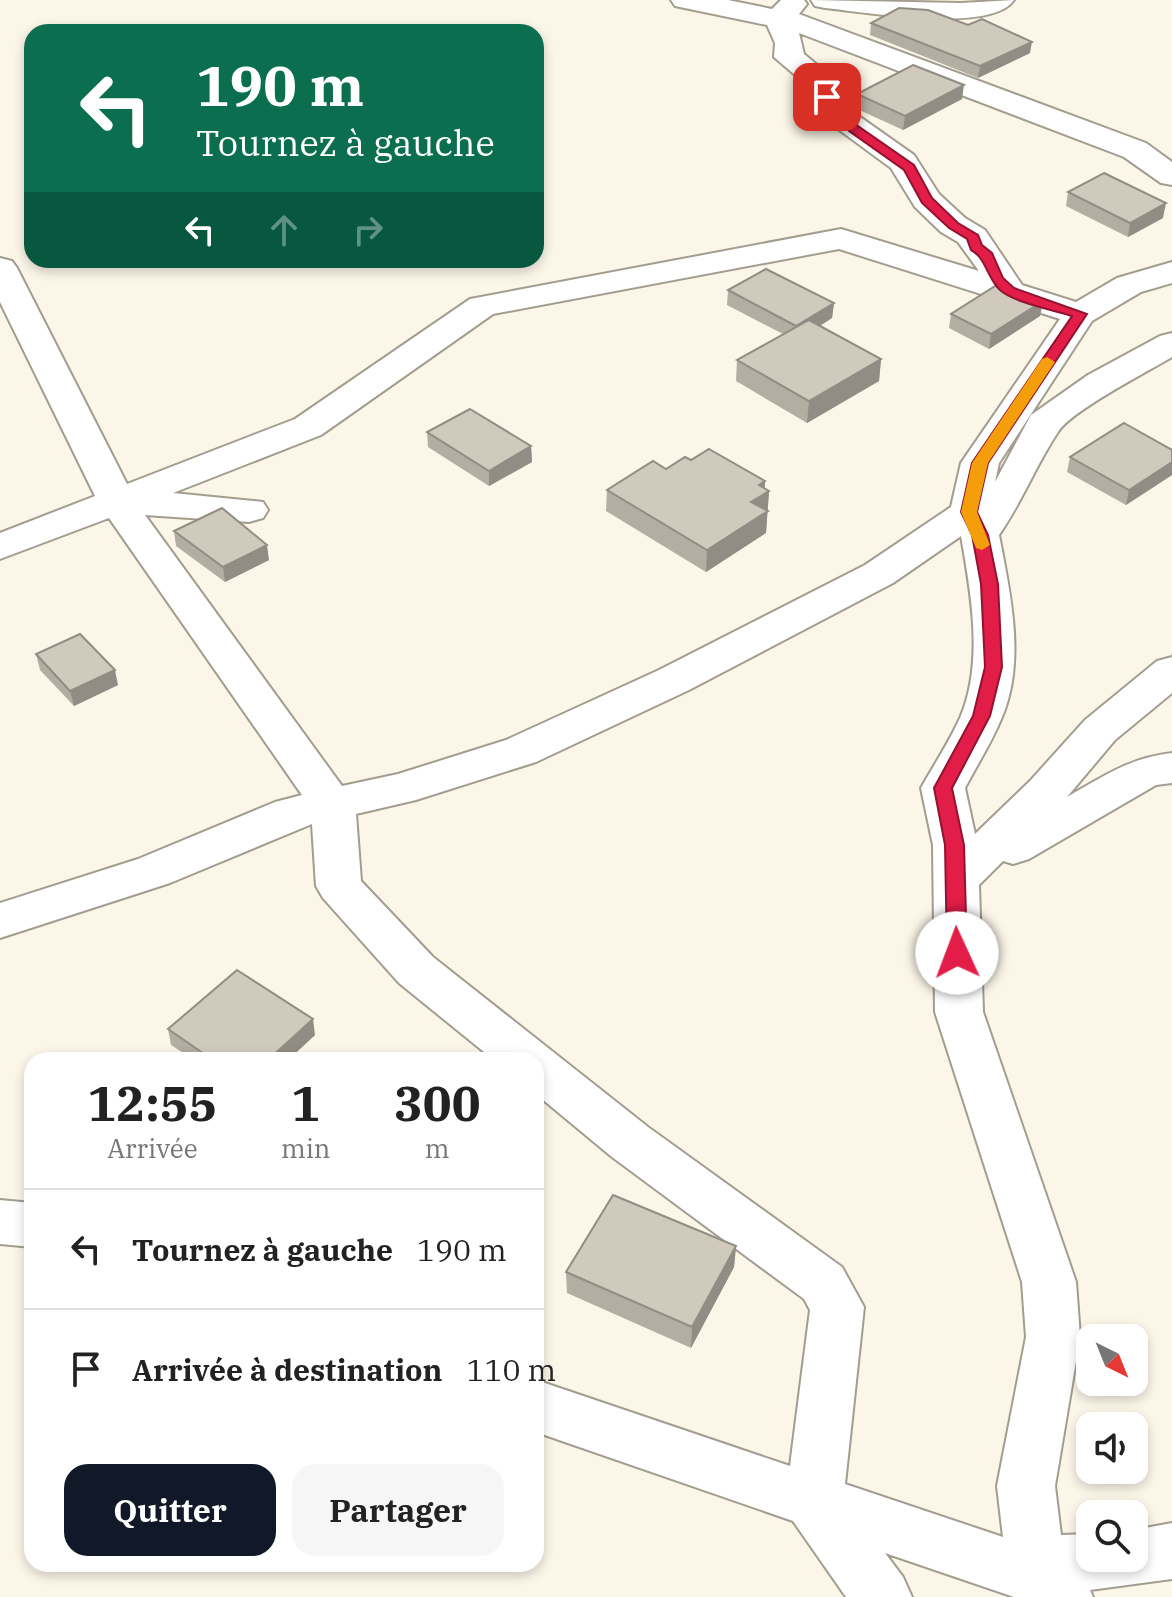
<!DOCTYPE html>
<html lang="fr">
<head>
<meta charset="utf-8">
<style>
  body { margin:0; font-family:"IBM Plex Serif",serif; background:#f6f6f6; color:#222; height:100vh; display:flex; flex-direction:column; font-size:30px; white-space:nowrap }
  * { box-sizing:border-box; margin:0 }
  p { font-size:26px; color:#767676 }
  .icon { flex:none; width:44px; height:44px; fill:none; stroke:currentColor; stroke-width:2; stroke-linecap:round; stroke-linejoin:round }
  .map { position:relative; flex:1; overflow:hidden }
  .side { position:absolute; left:24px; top:1052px; width:520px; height:520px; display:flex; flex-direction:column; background:#fff; border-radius:24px; box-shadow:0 4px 12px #0003 }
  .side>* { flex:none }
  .guide { position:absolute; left:24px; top:24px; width:520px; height:244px; border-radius:24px; box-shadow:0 4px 12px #0003; background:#0b6e4f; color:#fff; overflow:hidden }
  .needle { width:52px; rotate:137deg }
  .controls { position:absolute; left:1076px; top:1324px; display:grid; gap:16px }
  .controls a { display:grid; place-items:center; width:72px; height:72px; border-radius:16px; background:#fff; box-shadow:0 4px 12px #0003; font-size:40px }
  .pin { position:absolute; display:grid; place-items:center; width:68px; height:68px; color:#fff; margin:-34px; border-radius:16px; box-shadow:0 4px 12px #0006 }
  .me { position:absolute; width:88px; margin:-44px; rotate:358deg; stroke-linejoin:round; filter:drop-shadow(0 0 6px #0008) }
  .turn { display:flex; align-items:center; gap:28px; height:168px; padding:0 40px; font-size:36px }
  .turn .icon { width:104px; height:104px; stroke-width:2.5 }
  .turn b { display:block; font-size:56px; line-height:68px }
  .lanes { display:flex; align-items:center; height:76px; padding:0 40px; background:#0003; justify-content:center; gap:40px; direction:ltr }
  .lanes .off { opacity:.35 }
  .eta { display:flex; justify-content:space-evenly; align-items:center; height:136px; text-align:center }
  .eta b { font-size:48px; font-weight:800; line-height:56px }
  .primary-button { display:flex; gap:16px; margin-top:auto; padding:16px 40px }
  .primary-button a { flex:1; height:92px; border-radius:24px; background:#111827; color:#fff; font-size:32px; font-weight:800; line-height:92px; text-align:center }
  .primary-button a+a { background:#f6f6f6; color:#222 }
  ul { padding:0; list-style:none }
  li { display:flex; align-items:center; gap:24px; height:120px; padding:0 40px; border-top:2px solid #e0e0e0 }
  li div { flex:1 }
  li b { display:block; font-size:30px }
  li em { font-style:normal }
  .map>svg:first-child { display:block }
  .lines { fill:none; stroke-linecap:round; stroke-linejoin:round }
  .street-casing { stroke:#a39d90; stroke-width:4 }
  .street { fill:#fff; fill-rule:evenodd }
  .wall { fill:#b3aea2 }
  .shaded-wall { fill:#928d84 }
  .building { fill:#d0cabc; stroke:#928d84; stroke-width:2 }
  .route { fill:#e11d48; stroke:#92132f; stroke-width:2 }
  .slow { fill:#f59e0b }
</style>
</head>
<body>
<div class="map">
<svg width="1172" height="1597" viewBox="0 0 1172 1597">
  <rect width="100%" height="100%" fill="#fcf6e8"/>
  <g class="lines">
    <defs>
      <path id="street" d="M671,0H728L772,9L781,0H804L807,4L799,14L1146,143L1172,162V185L1161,183L1124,157L799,33L804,54L822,69L853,112L914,155L939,194L965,218L985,230L1022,285L1076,302L1117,278L1172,262V283L1141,292L1092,321L999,463L995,482L1031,415L1088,375L1160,336L1172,333V357C1147,372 1071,411 1058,432C1036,465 1022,502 999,535C1010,592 1026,661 1002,717C992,742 977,765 965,788L975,834L1030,781L1085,720L1157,661L1172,657V693L1115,740L1067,797C1104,776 1129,758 1172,753V783L1156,785L1029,859L1013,864L1003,861L979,885L983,1012L1076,1282L1080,1337L1055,1486L1061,1535L1090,1534V1558H1134V1530L1172,1523V1579L1090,1590L1093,1597H1014L885,1553L903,1577L912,1597H846L793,1521L536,1432V1380L790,1466L810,1310L804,1299L612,1157L536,1094V1060H494L399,983L323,898L316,886L312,824L170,883L0,938V903L138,859L275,802L302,795L109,518L0,559V533L95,496L0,302V258L12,261L17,268L127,484L295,419L470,299L841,229L979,271L958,242L941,232L915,207L891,168L831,124L802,81L774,57L775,43L767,25L675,6ZM839,249L1060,319L961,463L951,507L865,565L659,670L506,740L398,774L342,786L145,515L249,522L263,518L268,510L263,502L173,493L321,435L493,314ZM961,536C971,593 984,663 960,718C949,742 934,765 921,788L933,845L935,1012L1022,1282L1026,1337L997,1486L1003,1537L845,1484L864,1307L842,1267L648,1127L433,957L361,881L356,814L416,800L536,762L689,690L893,583Z
        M811,0L961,3L1014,0C991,34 864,12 825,8L815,6Z
        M0,1200L32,1203V1247L0,1244Z"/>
    </defs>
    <use href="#street" class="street-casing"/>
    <use href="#street" class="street"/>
  </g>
  <path class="wall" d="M871,23L1030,53L978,78L870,35Z
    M857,94L962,99L903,130L855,108Z
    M1068,192L1163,218L1128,237L1066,206Z
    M728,290L834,303L832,318L820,326L881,359L879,381L807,423L736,381L737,360L783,334L727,305Z
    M1043,301L1040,316L989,349L949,328L951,314Z
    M427,432L531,446L532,462L489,486L428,447Z
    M1172,450V475L1126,505L1067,472L1070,457Z
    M691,460L765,481V488L769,491L766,533L706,572L606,511L607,490Z
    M174,531L269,560L225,582L176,546Z
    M36,654L118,685L74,706L40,670Z
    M168,1029L315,1035L288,1060H194L171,1045Z
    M736,1246L734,1267L691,1348L567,1293L566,1272Z"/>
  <path class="shaded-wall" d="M1032,42L1030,53L978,78L980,66Z
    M964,85L962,99L903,130L905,116Z
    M1166,203L1163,218L1128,237L1130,223Z
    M1043,301L1040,316L989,349L991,334Z
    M834,303L832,318L795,341L796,326Z
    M881,359L879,381L807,423L809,401Z
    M531,446L532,462L489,486V471Z
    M1172,462V475L1126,505L1129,490Z
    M765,481L764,494L769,491L766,533L706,572L707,550L751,502L759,485Z
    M267,545L269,560L225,582L223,567Z
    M115,670L118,685L74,706L70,691Z
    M313,1019L315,1035L288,1060H268Z
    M736,1246L734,1267L691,1348L692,1327Z"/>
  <path class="building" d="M899,8L928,10L968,25L982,19L1032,42L980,66L871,23Z
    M913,65L964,85L905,116L857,94Z
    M1104,173L1166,203L1130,223L1068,192Z
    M766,269L834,303L796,326L728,290Z
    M995,286L1043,301L991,334L951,314Z
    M809,320L881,359L809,401L737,360Z
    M470,409L531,446L489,471L427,432Z
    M1124,423L1172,450V462L1129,490L1070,457Z
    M709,449L765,481L759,485L769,491L751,502L768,511L707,550L607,490L653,461L666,469L685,457L691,460Z
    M222,508L267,545L223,567L174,531Z
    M80,634L115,670L70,691L36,654Z
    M237,970L313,1019L268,1060H213L168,1029Z
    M613,1195L736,1246L692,1327L566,1272Z"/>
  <path class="route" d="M823,94H831L858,126L914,165L932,198L958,223L978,235L982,245L992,253L1003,278L1014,288L1087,314L988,463L977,512L988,535L998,584L1002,667L990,716L952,788L964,845L967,953L964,958H950L947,953L945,845L934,788L973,716L985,667L981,584L972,535L961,512L972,463L1072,316C1053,310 1013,302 1000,290C987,278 986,258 971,250L967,239L949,228L922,203L904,170L849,131L823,99Z"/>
  <path class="slow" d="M1047,357L1055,362L988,463L977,512L990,545L982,550L976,548L961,512L972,463L1042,359Z"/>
</svg>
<div class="controls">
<a><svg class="needle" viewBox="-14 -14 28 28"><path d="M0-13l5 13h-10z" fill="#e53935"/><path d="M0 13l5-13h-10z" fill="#767676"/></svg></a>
<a><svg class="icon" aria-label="sound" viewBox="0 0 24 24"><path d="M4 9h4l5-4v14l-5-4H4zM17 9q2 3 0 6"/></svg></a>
<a><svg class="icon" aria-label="search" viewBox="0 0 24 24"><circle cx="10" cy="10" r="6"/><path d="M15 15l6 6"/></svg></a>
</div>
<div class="pin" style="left:827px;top:97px;background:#d93025"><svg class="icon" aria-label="arrive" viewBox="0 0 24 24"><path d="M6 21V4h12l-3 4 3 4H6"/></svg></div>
<svg class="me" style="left:957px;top:953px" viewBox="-20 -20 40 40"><circle r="19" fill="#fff"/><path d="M0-13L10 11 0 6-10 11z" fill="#e11d48"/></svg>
<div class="guide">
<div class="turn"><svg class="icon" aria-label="left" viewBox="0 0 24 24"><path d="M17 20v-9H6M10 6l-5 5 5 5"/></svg><div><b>190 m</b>Tournez à gauche</div></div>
<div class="lanes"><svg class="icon" aria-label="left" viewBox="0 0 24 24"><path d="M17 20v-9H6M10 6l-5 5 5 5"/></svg><svg class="icon off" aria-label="ahead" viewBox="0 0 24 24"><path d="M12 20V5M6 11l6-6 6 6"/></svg><svg class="icon off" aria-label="right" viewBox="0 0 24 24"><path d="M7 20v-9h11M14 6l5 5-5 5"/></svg></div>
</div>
<section class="side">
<div class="eta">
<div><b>12:55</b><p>Arrivée</p></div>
<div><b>1</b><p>min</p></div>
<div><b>300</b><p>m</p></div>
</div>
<ul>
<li><svg class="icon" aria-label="left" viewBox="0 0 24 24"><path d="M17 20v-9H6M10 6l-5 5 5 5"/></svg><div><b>Tournez à gauche</b></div><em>190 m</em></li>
<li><svg class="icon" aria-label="arrive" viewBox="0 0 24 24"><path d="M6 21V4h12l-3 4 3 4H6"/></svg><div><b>Arrivée à destination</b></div><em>110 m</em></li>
</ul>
<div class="primary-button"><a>Quitter</a><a>Partager</a></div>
</section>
</div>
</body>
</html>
